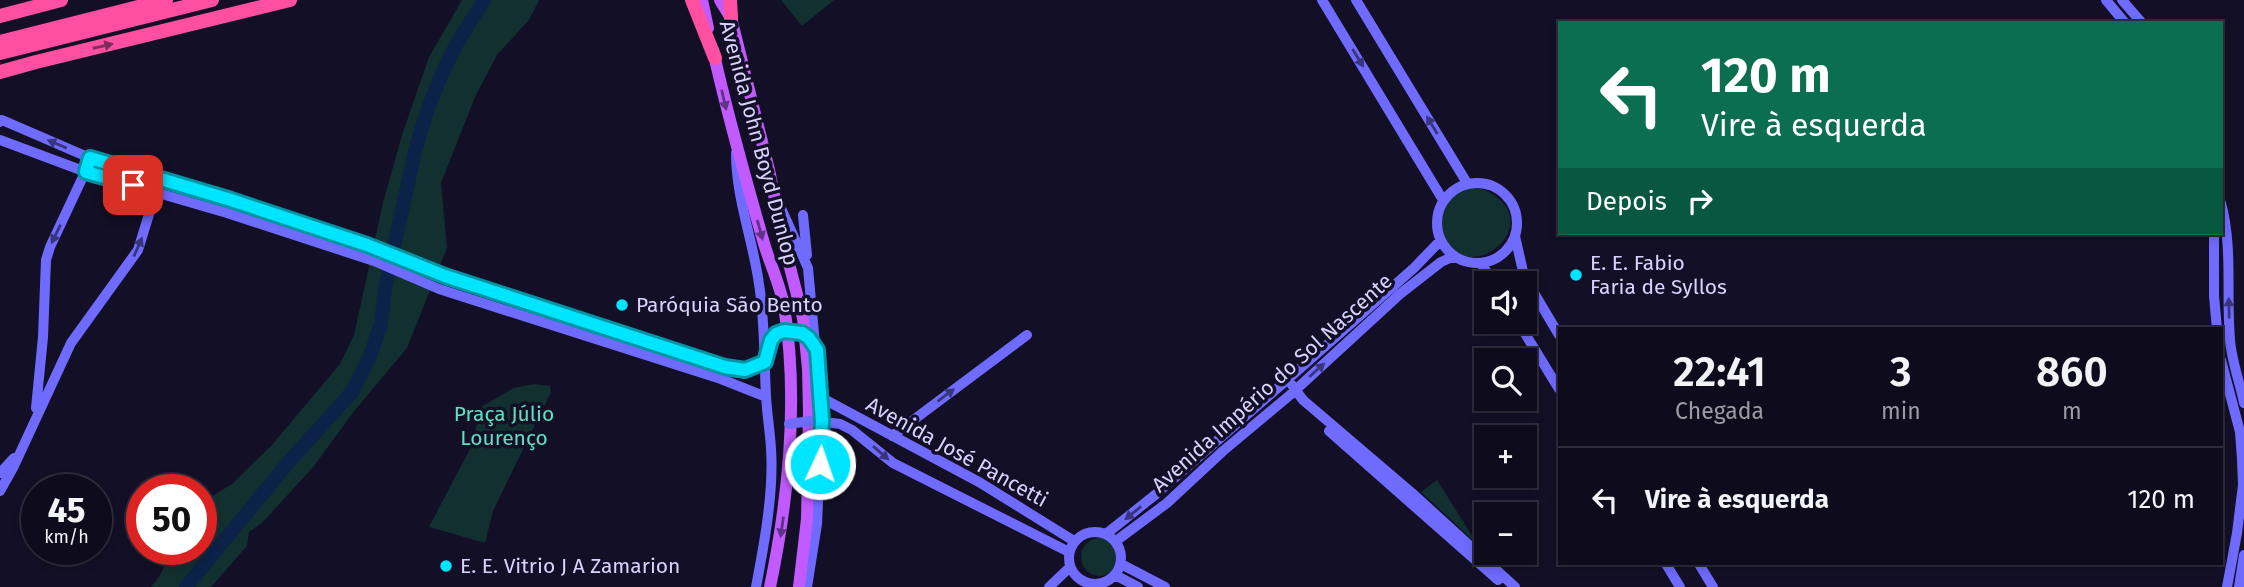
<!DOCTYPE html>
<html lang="pt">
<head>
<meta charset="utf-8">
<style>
  body { margin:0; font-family:"Fira Sans",sans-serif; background:#1c1929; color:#f1f3f6; height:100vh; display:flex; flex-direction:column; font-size:26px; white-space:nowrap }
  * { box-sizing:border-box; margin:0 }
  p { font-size:23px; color:#9b9ba3 }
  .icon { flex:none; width:38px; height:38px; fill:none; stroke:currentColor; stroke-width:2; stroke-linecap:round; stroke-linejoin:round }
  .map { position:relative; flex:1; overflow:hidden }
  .details { position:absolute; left:1558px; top:327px; width:665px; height:238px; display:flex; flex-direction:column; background:#0e0b1c; border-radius:0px; box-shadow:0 4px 10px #0003,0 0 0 2px #2e2b3b }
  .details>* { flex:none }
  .guide { position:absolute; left:1558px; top:21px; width:665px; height:214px; border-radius:0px; box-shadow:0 4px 10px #0003,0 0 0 2px #2e2b3b; background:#0b6e4f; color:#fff; overflow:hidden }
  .buttons { position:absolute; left:1474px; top:271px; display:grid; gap:14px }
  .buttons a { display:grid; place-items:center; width:63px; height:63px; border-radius:0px; background:#0e0b1c; box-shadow:0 4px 10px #0003,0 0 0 2px #2e2b3b; font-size:35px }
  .speed { position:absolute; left:21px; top:474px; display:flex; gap:14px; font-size:35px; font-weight:700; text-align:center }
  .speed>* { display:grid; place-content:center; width:91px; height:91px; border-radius:50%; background:#0e0b1c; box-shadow:0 4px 10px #0003,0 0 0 2px #2e2b3b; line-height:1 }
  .speed small { font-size:18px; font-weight:400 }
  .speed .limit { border:10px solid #d22; background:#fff; color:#111 }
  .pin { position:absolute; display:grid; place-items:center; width:60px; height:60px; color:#fff; margin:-30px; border-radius:14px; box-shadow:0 4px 10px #0006 }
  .me { position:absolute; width:77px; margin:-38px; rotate:3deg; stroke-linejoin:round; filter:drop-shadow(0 0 5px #0008) }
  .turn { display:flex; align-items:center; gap:24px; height:147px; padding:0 28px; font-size:32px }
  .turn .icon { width:91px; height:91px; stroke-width:2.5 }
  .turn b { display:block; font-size:49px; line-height:60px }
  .then { display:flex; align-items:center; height:66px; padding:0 28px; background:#0003; gap:14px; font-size:26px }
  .eta { display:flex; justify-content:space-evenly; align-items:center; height:119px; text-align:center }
  .eta b { font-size:42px; font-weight:600; line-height:49px }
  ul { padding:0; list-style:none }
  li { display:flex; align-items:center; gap:21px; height:105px; padding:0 28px; border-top:2px solid #2e2b3b }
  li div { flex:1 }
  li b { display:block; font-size:26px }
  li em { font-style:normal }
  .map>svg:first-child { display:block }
  .green { fill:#12302f }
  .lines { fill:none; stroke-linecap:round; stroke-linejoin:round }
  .river { stroke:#0c2248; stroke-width:14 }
  .secondary { stroke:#6f6bff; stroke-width:10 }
  .primary { stroke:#c25bff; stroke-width:12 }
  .highway { stroke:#ff4fa3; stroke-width:14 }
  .secondary-bridge { stroke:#6f6bff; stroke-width:10 }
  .oneway { fill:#7d2c5e }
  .oneway2 { fill:#38347d }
  .oneway3 { fill:#623188 }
  .route-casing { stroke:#0095a6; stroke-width:18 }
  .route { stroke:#00e5ff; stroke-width:12 }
  .poi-dot { fill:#00e5ff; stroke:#130f26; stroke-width:2.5 }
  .labels { text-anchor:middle; stroke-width:7; stroke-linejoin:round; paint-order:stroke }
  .street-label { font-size:21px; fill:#d9d4ff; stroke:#130f26 }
  .poi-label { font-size:21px; fill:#d9d4ff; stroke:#130f26; text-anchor:start }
  .park-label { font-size:21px; fill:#5fe0c0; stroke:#130f26 }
</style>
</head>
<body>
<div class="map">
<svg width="2244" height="587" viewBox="0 0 2244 587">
  <rect width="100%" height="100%" fill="#130f26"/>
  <path class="green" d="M462,0H539L529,20L497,55L475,97L441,183L447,248L407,348L355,410L314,466L262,523L249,532L247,546L211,587H151L160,575L172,550H201V503L232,484L271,446L340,364L354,335L383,203L402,135L429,57Z
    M781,0H834L802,26Z
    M1469,186C1493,189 1522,209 1506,237C1502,244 1496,248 1490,252C1445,276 1418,207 1469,186Z
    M534,384L550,386L551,392L493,511L485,543L429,527L472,445L481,407L514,388Z
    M1437,480L1478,545L1421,492Z
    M1081 557a19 19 0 1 1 38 0a19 19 0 1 1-38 0Z"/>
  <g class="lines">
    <path class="river" d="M186,587L287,464L352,392L370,356L381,324L385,288L415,151L427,111L442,73L457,43L484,0"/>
    <path class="secondary" d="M1322,0L1443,200
      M1356,0L1467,183
      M2106,0L2125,23
      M2122,0L2142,23
      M0,122L2,120L90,158L231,200L378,248L445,276L651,344L736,369L745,370L765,362
      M0,140L86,172L227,213L374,261L439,289L721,379L766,397
      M736,153C736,198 753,240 759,284C765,321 764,359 766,396C767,414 770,431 771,449C774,492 764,545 756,587
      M1437 223a40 40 0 1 1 80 0a40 40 0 1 1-80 0Z
      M2221,203C2233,247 2226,294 2230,339C2231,360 2240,382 2244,403
      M780,206L808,268L822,421L817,524L807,587
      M803,215L807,255
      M2214,233V296L2217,329
      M1515,236L1524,276L1559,335
      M1481,263L1494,284
      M1518,322L1559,389
      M2221,360L2240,432L2242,459L2243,485L2237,533L2227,587
      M1292,385L1303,400L1412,493L1515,587
      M820,397L979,482L1074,541
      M36,408L43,337L46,260L50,247L87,168
      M816,421L840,424L852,430L893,463L1069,552
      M1329,431L1498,580
      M892,436L1027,335
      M0,473L14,458
      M0,491L14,466L71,343L138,250L158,185
      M1069 558a26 26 0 1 1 52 0a26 26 0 1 1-52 0Z
      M1106,534L1155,495L1288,379L1414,268L1440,241
      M1116,541L1167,503L1223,451L1290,395L1400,294L1441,262L1450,258H1456
      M1121,564L1165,587
      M1666,564L1680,587
      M1699,564L1713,587
      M1115,575L1138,587
      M1049,587L1070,567
      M2239,587L2244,555"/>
    <path class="primary" d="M702,0L708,28
      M720,0L731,18L769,170L784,244L803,318L808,369L809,411L807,519L799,587
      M713,50C727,114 745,177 763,240C769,262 780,284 784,306C799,399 789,496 770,587"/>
    <path class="highway" d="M692,0L715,58
      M730,0L731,18
      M0,16L61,0
      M0,42L166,0
      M0,53L212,0
      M0,72L36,62L290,0"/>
    <path class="secondary-bridge" d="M771,340C781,327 796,329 809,338
      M789,424L810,421"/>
  </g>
  <defs><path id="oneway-solid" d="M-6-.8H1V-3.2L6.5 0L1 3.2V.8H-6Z" transform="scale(1.75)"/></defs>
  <use class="oneway" href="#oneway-solid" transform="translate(103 46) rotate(-13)"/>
  <g class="oneway2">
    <use href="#oneway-solid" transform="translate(1358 58) rotate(58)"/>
    <use href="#oneway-solid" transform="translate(1432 125) rotate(-121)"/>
    <use href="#oneway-solid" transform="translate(57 144) rotate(-157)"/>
    <use href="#oneway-solid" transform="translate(56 234) rotate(116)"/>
    <use href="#oneway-solid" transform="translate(138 247) rotate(-66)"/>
    <use href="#oneway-solid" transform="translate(2229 308) rotate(-91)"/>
    <use href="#oneway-solid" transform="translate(1317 370) rotate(-42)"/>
    <use href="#oneway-solid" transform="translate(946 395) rotate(-37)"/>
    <use href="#oneway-solid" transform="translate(881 453) rotate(41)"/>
    <use href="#oneway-solid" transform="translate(1133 513) rotate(141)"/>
  </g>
  <g class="oneway3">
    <use href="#oneway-solid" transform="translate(724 100) rotate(77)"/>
    <use href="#oneway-solid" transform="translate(760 230) rotate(75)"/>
    <use href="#oneway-solid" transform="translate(782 527) rotate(98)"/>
  </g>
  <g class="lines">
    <defs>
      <path id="route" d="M133,185L86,172L90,158L231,200L367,245L445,276L725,367L745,370L765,362L771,340L776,334L784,331L802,333L809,338L817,350L822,421L820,464"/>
    </defs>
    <use href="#route" class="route-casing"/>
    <use href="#route" class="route"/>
  </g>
  <g class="poi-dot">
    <circle cx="1576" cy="275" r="7"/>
    <circle cx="622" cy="305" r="7"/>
    <circle cx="446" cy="566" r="7"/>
  </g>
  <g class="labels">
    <g class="street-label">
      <text transform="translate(759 143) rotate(75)" y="7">Avenida John Boyd Dunlop</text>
      <text transform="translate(1272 383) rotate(-42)" y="7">Avenida Império do Sol Nascente</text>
      <text transform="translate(957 452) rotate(29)" y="7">Avenida José Pancetti</text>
    </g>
    <g class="poi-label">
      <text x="1590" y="270">E. E. Fabio<tspan x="1590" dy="24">Faria de Syllos</tspan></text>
      <text x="636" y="312">Paróquia São Bento</text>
      <text x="460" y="573">E. E. Vitrio J A Zamarion</text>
    </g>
    <g class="park-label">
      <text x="504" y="421">Praça Júlio<tspan x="504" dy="24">Lourenço</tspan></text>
    </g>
  </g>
</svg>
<div class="buttons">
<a><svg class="icon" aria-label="sound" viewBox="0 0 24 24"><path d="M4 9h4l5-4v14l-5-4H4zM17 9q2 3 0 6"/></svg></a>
<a><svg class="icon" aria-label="search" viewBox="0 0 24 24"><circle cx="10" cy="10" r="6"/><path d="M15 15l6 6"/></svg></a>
<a>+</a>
<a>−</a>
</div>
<div class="speed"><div>45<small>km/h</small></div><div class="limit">50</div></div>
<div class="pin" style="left:133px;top:185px;background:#d93025"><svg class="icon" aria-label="arrive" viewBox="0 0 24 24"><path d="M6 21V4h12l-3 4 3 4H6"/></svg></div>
<svg class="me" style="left:820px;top:464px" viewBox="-20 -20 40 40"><circle r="17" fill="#00e5ff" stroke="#fff" stroke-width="3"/><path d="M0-11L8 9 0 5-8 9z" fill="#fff"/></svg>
<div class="guide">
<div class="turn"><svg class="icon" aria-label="left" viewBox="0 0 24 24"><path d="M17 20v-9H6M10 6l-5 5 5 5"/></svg><div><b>120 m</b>Vire à esquerda</div></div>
<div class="then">Depois<svg class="icon" aria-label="right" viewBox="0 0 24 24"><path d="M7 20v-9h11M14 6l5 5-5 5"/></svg></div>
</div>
<section class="details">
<div class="eta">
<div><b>22:41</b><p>Chegada</p></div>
<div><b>3</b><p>min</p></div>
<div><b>860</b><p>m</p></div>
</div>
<ul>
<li><svg class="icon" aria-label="left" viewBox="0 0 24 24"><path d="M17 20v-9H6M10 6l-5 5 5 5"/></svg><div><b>Vire à esquerda</b></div><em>120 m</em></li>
</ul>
</section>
</div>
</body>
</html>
